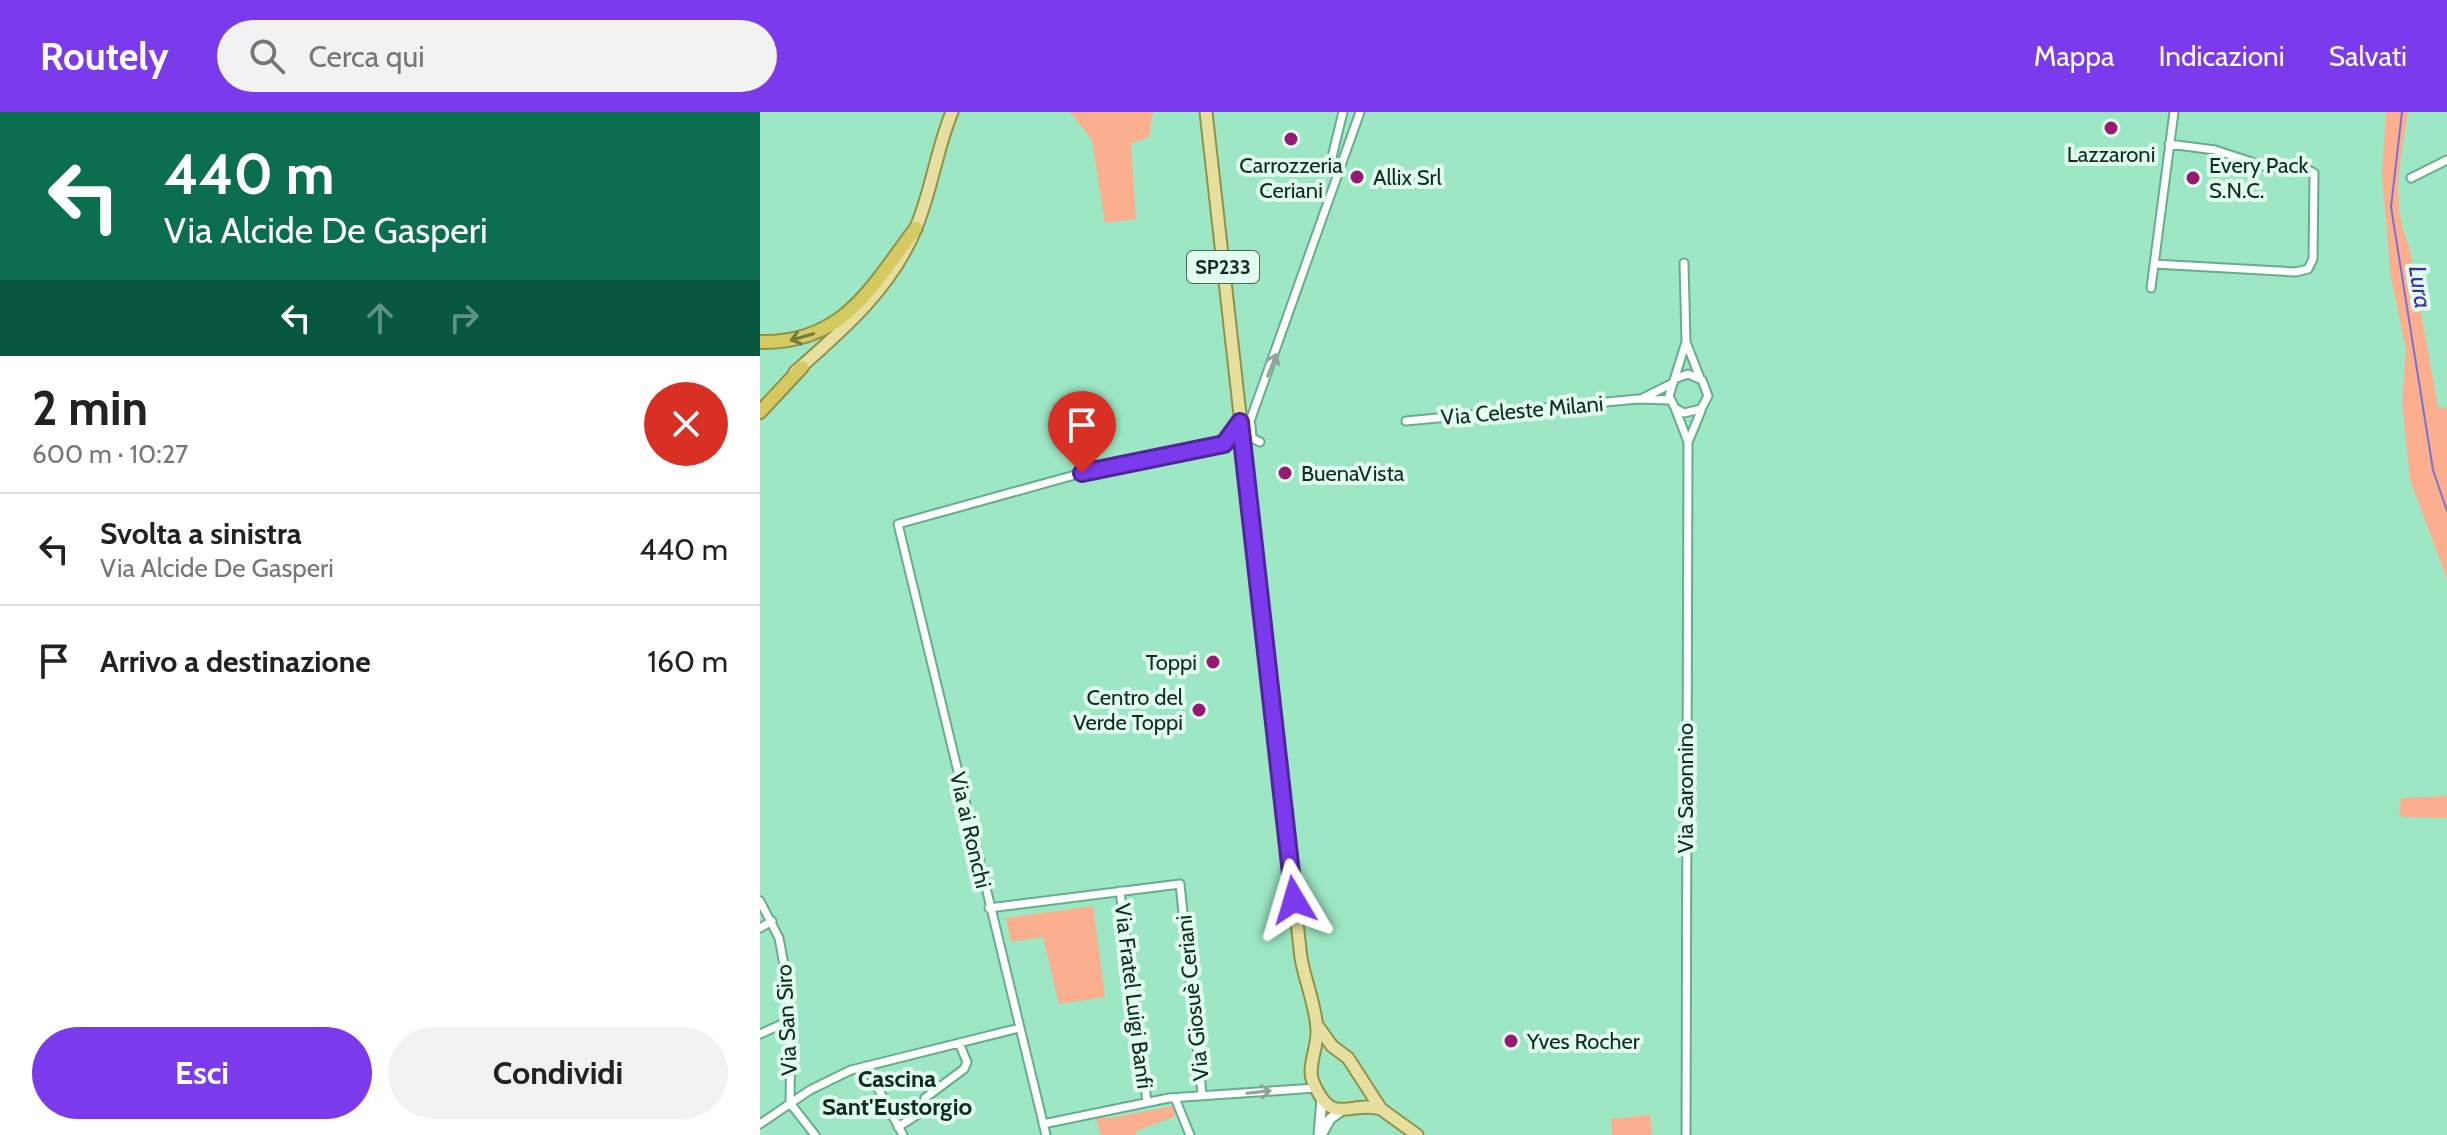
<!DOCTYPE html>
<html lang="it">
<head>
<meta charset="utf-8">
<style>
  body { margin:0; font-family:Cabin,sans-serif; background:#f2f2f2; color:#222; height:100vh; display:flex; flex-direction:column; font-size:30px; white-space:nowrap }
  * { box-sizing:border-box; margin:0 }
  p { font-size:26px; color:#767676 }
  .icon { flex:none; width:44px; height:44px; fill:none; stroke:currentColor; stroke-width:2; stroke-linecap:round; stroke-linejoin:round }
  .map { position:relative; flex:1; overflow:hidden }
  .sheet { display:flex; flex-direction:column; background:#fff; width:760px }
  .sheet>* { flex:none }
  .guide { background:#0b6e4f; color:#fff; overflow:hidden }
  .pin { position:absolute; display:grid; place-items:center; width:68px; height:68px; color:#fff; margin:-82px -34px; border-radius:50% 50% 50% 0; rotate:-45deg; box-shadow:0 0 8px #0007 }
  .pin .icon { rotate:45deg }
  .me { position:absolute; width:88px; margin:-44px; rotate:353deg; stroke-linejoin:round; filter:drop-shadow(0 0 6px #0008) }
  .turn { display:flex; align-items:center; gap:28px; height:168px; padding:0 32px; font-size:36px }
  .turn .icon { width:104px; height:104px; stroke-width:2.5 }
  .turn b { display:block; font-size:56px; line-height:68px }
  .lanes { display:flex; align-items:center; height:76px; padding:0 32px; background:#0003; justify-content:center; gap:40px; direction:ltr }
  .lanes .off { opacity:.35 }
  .round { display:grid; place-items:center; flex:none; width:84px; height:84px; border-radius:42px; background:#f2f2f2 }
  .head { display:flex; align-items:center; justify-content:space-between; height:136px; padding:0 32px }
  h1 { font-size:48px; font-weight:700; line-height:60px }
  .button { display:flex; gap:16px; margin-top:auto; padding:16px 32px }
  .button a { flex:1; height:92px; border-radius:48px; background:#7c3aed; color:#fff; font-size:32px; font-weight:700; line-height:92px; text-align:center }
  .button a+a { background:#f2f2f2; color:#222 }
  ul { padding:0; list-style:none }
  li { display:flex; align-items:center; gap:24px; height:112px; padding:0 32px; border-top:2px solid #e0e0e0 }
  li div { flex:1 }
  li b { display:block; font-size:30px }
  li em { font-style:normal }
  header { display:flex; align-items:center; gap:48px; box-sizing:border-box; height:112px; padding:0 40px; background:#7c3aed; color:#fff }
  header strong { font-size:38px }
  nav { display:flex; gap:44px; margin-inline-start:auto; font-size:28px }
  .search { width:560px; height:72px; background:#f2f2f2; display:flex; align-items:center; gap:20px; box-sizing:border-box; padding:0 28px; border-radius:44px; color:#767676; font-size:30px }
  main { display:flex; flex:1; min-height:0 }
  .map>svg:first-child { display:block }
  .green { fill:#fbaf8f }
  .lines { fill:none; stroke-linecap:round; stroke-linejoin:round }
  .stream { stroke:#7873d1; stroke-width:2 }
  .minor-casing { stroke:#65ae8d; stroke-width:11 }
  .tertiary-casing { stroke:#65ae8d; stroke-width:13 }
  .primary-casing { stroke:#8f934a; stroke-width:15 }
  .motorway-casing { stroke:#8f934a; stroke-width:16 }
  .minor { stroke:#fff; stroke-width:7 }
  .tertiary { stroke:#fff; stroke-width:9 }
  .primary { stroke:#e6dfa0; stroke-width:11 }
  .motorway { stroke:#d5ca61; stroke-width:12 }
  .oneway { stroke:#727c40 }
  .oneway2 { stroke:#93a09b }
  .route-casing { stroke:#51269a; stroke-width:20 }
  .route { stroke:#7c3aed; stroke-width:14 }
  .poi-dot { fill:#971a72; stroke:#e1fdef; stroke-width:3 }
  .labels { text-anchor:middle; stroke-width:8; stroke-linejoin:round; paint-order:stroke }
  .shield { fill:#e1fdef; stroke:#4d6b5e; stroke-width:2 }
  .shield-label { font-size:20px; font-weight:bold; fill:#0e2d20 }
  .poi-label { font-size:22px; fill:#0e2d20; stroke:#e1fdef; text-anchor:start }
  .street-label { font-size:22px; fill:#0e2d20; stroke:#e1fdef }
  .water-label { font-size:24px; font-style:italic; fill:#422f9f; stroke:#e1fdef }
  .neighbourhood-label { font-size:24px; font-weight:bold; fill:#0e2d20; stroke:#e1fdef }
</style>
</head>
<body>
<header>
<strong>Routely</strong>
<div class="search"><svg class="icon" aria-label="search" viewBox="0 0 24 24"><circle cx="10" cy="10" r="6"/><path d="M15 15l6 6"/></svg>Cerca qui</div>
<nav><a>Mappa</a><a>Indicazioni</a><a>Salvati</a></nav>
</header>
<main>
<section class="sheet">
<div class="guide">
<div class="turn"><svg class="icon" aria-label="left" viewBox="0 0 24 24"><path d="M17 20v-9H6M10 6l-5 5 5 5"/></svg><div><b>440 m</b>Via Alcide De Gasperi</div></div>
<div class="lanes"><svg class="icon" aria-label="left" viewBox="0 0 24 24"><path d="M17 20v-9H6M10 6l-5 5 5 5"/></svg><svg class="icon off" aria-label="ahead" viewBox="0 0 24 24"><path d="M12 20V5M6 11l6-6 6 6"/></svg><svg class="icon off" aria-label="right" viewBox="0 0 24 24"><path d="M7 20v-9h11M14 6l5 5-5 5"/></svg></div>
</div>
<div class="head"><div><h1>2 min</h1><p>600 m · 10:27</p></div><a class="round" style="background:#d93025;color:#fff"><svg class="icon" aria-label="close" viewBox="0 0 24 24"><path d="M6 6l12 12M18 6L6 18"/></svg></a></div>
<ul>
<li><svg class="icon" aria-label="left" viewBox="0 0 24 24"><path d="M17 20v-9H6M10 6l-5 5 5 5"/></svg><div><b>Svolta a sinistra</b><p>Via Alcide De Gasperi</p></div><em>440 m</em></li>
<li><svg class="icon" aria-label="arrive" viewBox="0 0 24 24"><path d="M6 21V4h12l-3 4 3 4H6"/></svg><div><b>Arrivo a destinazione</b></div><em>160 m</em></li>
</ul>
<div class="button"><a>Esci</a><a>Condividi</a></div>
</section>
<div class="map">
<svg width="1687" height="1023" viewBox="0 0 1687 1023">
  <rect width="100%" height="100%" fill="#9de7c4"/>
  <path class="green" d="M310,0H393L389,25L371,32L376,107L345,111L332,28Z
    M1626,0H1648C1641,45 1630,91 1649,134L1678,295L1687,296V467L1650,368L1642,290L1646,238L1631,166L1622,64Z
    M1687,684V706L1642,705L1639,701L1641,686Z
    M333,794L345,885L299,892L283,825L251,830L246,806Z
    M412,994L416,1004L376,1019V1023H341L335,1004L344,1001L346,1007Z
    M890,1003L892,1023H852L851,1007Z"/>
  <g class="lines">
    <path class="stream" d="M1642,0L1631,95L1673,358L1687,399"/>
    <defs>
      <path id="minor" d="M579,60L572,45L583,0
        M1651,66L1687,48
        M1394,152L1536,160L1548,157L1553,147L1554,61L1546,57L1507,55L1455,38L1409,32
        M1391,176L1414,0
        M926,230L940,266
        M917,266L928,262L942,268L948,284L941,297L924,301L915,296L909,284L926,230L924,151
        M883,286L911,272
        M915,296L928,330L926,1023
        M646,309L878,287L910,288
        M491,313L492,326L500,330
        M484,326L600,0
        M929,328L941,299
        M360,779L387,990
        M0,789L19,826L27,869L31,908L30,991L55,1023
        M229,796L420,772L442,982
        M0,816L12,809
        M0,922L31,908
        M106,954L143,1023
        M415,986L430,1023
        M0,1012L50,978L91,958L259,916
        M283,1012L409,986L556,976
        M138,1015L160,1001L165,986L204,957L207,950L199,931
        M286,1023L138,412L322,361L464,332L480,311"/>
      <path id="tertiary" d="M559,1023L562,986
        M561,1023L570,1007L582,998"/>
      <path id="primary" d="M446,0L541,846C545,869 556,894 557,918C558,934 548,953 552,967C555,976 563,992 573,996C585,1001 602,991 621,997
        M35,260C83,218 134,174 157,113C172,76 177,36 192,0
        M557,913L572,934L588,946L621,997L657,1023"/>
      <path id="motorway" d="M0,230C84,232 112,174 156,116
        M0,300L42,255"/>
    </defs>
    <use href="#minor" class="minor-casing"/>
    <use href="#tertiary" class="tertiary-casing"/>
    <use href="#primary" class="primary-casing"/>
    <use href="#motorway" class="motorway-casing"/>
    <use href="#minor" class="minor"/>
    <use href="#tertiary" class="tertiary"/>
    <use href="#primary" class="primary"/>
    <use href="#motorway" class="motorway"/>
  </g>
  <defs><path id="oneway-shaft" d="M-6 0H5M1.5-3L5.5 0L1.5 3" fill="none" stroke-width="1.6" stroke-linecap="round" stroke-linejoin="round" transform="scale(2)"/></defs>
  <use class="oneway" href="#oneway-shaft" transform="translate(42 225) rotate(164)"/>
  <g class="oneway2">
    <use href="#oneway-shaft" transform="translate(512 253) rotate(-69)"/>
    <use href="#oneway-shaft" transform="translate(499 980) rotate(-6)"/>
  </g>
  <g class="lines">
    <defs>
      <path id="route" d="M322,361L464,332L480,310L534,788"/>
    </defs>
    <use href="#route" class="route-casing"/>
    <use href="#route" class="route"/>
  </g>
  <g class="poi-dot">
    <circle cx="1351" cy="16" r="8"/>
    <circle cx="531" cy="27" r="8"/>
    <circle cx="597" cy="65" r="8"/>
    <circle cx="1433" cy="66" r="8"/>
    <circle cx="525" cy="361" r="8"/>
    <circle cx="453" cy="550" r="8"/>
    <circle cx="439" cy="598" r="8"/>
    <circle cx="751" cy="929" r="8"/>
  </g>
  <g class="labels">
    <rect class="shield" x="427" y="139" width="72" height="32" rx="6"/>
    <g class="shield-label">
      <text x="463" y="162">SP233</text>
    </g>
    <g class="poi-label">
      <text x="1351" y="50" text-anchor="middle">Lazzaroni</text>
      <text x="531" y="61" text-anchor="middle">Carrozzeria<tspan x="531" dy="25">Ceriani</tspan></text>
      <text x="1449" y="61">Every Pack<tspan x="1449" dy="25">S.N.C.</tspan></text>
      <text x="613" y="73">Allix Srl</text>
      <text x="541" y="369">BuenaVista</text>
      <text x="437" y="558" text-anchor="end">Toppi</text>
      <text x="423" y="593" text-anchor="end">Centro del<tspan x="423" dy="25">Verde Toppi</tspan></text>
      <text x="767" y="937">Yves Rocher</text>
    </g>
    <g class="street-label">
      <text transform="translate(762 298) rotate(-5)" y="8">Via Celeste Milani</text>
      <text transform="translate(925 676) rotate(-90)" y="8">Via Saronnino</text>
      <text transform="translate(211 718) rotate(77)" y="8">Via ai Ronchi</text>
      <text transform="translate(374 884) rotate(83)" y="8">Via Fratel Luigi Banfi</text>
      <text transform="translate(432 886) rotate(-96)" y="8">Via Giosuè Ceriani</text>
      <text transform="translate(26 908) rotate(-93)" y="8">Via San Siro</text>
    </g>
    <g class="water-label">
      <text transform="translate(1660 175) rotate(81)" y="8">Lura</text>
    </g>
    <g class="neighbourhood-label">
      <text x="137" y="975">Cascina<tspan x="137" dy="28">Sant'Eustorgio</tspan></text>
    </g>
  </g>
</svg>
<div class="pin" style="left:322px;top:361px;background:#d93025"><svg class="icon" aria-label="arrive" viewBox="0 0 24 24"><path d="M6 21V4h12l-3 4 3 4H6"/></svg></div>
<svg class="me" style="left:534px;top:788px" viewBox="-20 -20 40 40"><path d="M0-17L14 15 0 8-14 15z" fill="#7c3aed" stroke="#fff" stroke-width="4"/></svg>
</div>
</main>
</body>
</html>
